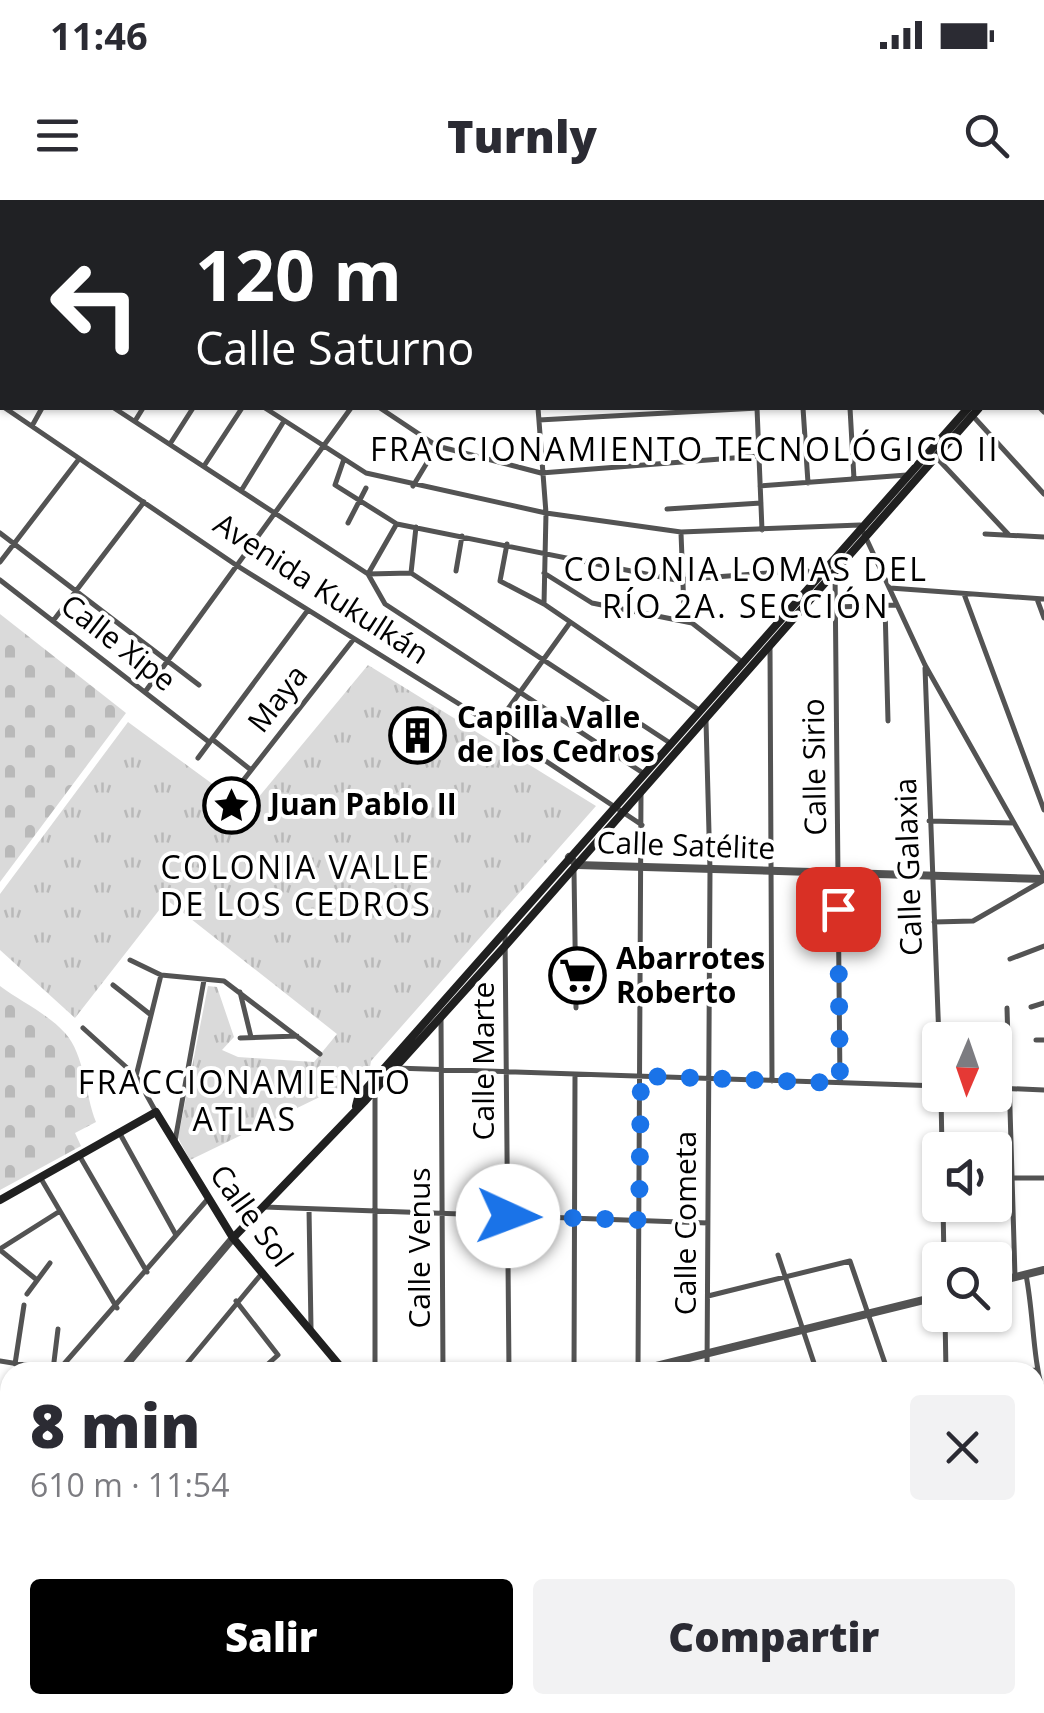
<!DOCTYPE html>
<html lang="es">
<head>
<meta charset="utf-8">
<style>
  body { margin:0; font-family:"Open Sans",sans-serif; background:#f2f2f3; color:#2b2b33; height:100vh; display:flex; flex-direction:column; font-size:38px; white-space:nowrap }
  * { box-sizing:border-box; margin:0 }
  p { font-size:32px; color:#7c7c81 }
  .icon { flex:none; width:55px; height:55px; fill:none; stroke:currentColor; stroke-width:2; stroke-linecap:round; stroke-linejoin:round }
  .map { position:relative; flex:1; overflow:hidden }
  .sheet { position:absolute; left:0px; top:1162px; width:1045px; height:352px; display:flex; flex-direction:column; background:#fff; border-radius:30px 30px 0 0; box-shadow:0 2px 8px #0004 }
  .sheet>* { flex:none }
  .top-card { position:absolute; left:0px; top:0px; width:1045px; height:210px; box-shadow:0 2px 8px #0004; background:#202124; color:#fff; overflow:hidden }
  .needle { width:65px; rotate:182deg }
  .tools { position:absolute; left:922px; top:822px; display:grid; gap:20px }
  .tools a { display:grid; place-items:center; width:90px; height:90px; border-radius:10px; background:#fff; box-shadow:0 2px 8px #0004; font-size:50px }
  .pin { position:absolute; display:grid; place-items:center; width:85px; height:85px; color:#fff; margin:-42px; border-radius:20px; box-shadow:0 5px 15px #0006 }
  .me { position:absolute; width:110px; margin:-55px; rotate:92deg; stroke-linejoin:round; filter:drop-shadow(0 0 8px #0008) }
  .turn { display:flex; align-items:center; gap:35px; height:210px; padding:0 30px; font-size:45px }
  .turn .icon { width:130px; height:130px; stroke-width:2.5 }
  .turn b { display:block; font-size:70px; line-height:85px }
  .round { display:grid; place-items:center; flex:none; width:105px; height:105px; border-radius:10px; background:#f2f2f3 }
  .headline { display:flex; align-items:center; justify-content:space-between; height:170px; padding:0 30px }
  h1 { font-size:60px; font-weight:800; line-height:75px }
  .primary-button { display:flex; gap:20px; margin-top:auto; padding:20px 30px }
  .primary-button a { flex:1; height:115px; border-radius:10px; background:#000; color:#fff; font-size:40px; font-weight:800; line-height:115px; text-align:center }
  .primary-button a+a { background:#f2f2f3; color:#2b2b33 }
  .status { display:flex; justify-content:space-between; align-items:center; height:70px; padding:0 50px; background:#fff; direction:ltr }
  .status svg { height:28px; fill:currentColor }
  header { display:flex; justify-content:space-between; align-items:center; height:130px; padding:0 30px; background:#fff; font-size:45px; font-weight:800 }
  .map>svg:first-child { display:block }
  .grass { fill:url(#grass-tufts) }
  .cemetery { fill:url(#cemetery-stones) }
  .lines { fill:none; stroke-linecap:round; stroke-linejoin:round }
  .minor { stroke:#535353; stroke-width:5 }
  .tertiary { stroke:#535353; stroke-width:8 }
  .secondary { stroke:#202020; stroke-width:8 }
  .route { stroke:#1a73e8; stroke-width:18; stroke-dasharray:0 32.4 }
  .labels { text-anchor:middle; stroke-width:8; stroke-linejoin:round; paint-order:stroke }
  .street-label { font-size:30px; fill:#000; stroke:#fff }
  .poi-label { font-size:30px; font-weight:bold; fill:#000; stroke:#fff; text-anchor:start }
  .neighbourhood-label { font-size:32px; letter-spacing:2.5px; fill:#000; stroke:#fff }
</style>
</head>
<body>
<div class="status"><b>11:46</b><svg viewBox="0 0 49 12"><path d="M0 12V9h3v3zM5 12V6h3v6zM10 12V3h3v9zM15 12V0h3v12zM26 1h20v11H26zM47 4h2v5h-2z"/></svg></div>
<header><svg class="icon" aria-label="menu" viewBox="0 0 24 24"><path d="M4 6h16M4 12h16M4 18h16"/></svg>Turnly<svg class="icon" aria-label="search" viewBox="0 0 24 24"><circle cx="10" cy="10" r="6"/><path d="M15 15l6 6"/></svg></header>
<div class="map">
<svg width="1044" height="1513" viewBox="0 0 1044 1513">
  <defs>
    <pattern id="grass-tufts" width="24" height="20" patternUnits="userSpaceOnUse" patternTransform="scale(2.5)"><rect width="24" height="20" fill="#dadada"/><path d="M3 7l-1-3M5 7V3M7 7l1-3M15 17l-1-3M17 17v-4M19 17l1-3" fill="none" stroke="#b9b9b9"/></pattern>
    <pattern id="cemetery-stones" width="16" height="16" patternUnits="userSpaceOnUse" patternTransform="scale(2.5)"><rect width="16" height="16" fill="#dadada"/><path d="M2 7V4a2 2 0 0 1 4 0v3zM10 15v-3a2 2 0 0 1 4 0v3z" fill="#b9b9b9"/></pattern>
  </defs>
  <rect width="100%" height="100%" fill="#fff"/>
  <path class="grass" d="M368,465L596,606L371,861L369,873L190,960L178,938L208,786L217,787L234,837L222,850L238,857L314,862L337,834L167,700L75,818L0,750V694L128,522L248,610Z"/>
  <path class="cemetery" d="M0,414L126,513L0,682Z
    M0,786C20,801 48,814 65,833C85,855 85,895 96,922L75,933L81,946L0,990Z"/>
  <g class="lines">
    <path class="minor" d="M61,0L65,2
      M798,0V2
      M997,0L1000,2
      M42,2L44,0
      M108,2L110,0
      M175,2L176,0
      M238,2L240,0
      M303,2L305,0
      M367,2L369,0
      M423,2L424,0
      M473,2L474,0
      M616,2L617,0
      M683,2L685,0
      M816,2L854,0
      M1042,33H1044
      M0,36L2,38
      M0,132L2,134
      M5,208L236,365L472,512L642,625
      M114,208L368,374L385,404L643,573
      M265,208L366,273L546,313L681,332L860,325L925,465L1044,676
      M380,208L437,246L541,273L759,256
      M538,208L546,313L544,404
      M757,208L762,330
      M803,208L808,283
      M850,208L854,279
      M1040,208L1044,212
      M972,215L1044,294
      M539,220L758,208
      M135,221L143,208
      M32,226L42,208
      M170,244L193,208
      M936,257L1009,335
      M344,259L335,285L397,324L676,380L806,370L815,377
      M204,266L242,208
      M413,286L437,246
      M760,286L907,275
      M241,291L284,221
      M667,309L761,303
      M348,323L366,288
      M0,333L199,485
      M681,333L684,409L692,423
      M985,334L1044,337
      M507,344L500,381L544,404L699,510
      M0,362L79,259
      M456,371L462,336
      M835,371L840,883
      M411,373L416,327
      M544,373L592,403L692,423L742,462
      M368,374L411,373L670,543
      M368,374L396,325
      M0,380L209,542
      M890,388L1044,399
      M964,394L1044,610
      M1037,399L1044,418
      M885,406L888,521
      M836,407L896,405
      M53,421L144,302
      M770,446L772,881
      M925,468L940,867
      M145,492L351,208
      M706,521L710,670L707,1172
      M495,527L569,424
      M212,539L251,570
      M198,558L308,410
      M238,587L353,440
      M929,621L1014,623
      M574,671L576,808
      M934,722L973,721L1044,680
      M505,731L509,1172
      M1010,759L1044,746
      M130,760L161,775L224,781L320,854
      M113,785L151,815
      M240,792L251,837
      M1031,807L1044,803
      M1007,808L1015,1077
      M441,816L443,1172
      M83,828L136,876L156,912
      M240,838L297,836
      M1036,840H1044
      M395,868L940,886
      M136,876L161,775
      M995,888L1044,890
      M941,895L942,950
      M119,932L176,1035
      M175,941L204,780
      M79,955L147,1072
      M40,977L117,1108
      M1012,978H1044
      M943,1005L944,1060
      M264,1007L708,1023
      M309,1009L311,1128
      M0,1049L60,1011
      M0,1050L37,1080
      M778,1055L817,1172
      M1026,1075C1034,1116 1032,1155 1044,1197
      M27,1094L50,1063
      M708,1096L850,1061L888,1172
      M236,1101L278,1155L259,1172
      M945,1115L946,1172
      M0,1161L56,1170
      M15,1164L24,1105
      M53,1170L58,1129
      M289,1171L290,1172
      M638,1171L641,592
      M57,1172L207,1000
      M180,1172L263,1072
      M375,1172V891
      M574,1172L575,876
      M1015,1172L1036,1170
      M0,1195H1
      M1035,1281H1044
      M6,1286L10,1306
      M1035,1376H1044
      M1035,1404L1044,1435
      M0,1427L10,1416
      M1035,1453L1044,1450
      M0,1483L10,1473
      M186,1505V1513
      M311,1505L322,1513
      M376,1505L387,1513
      M507,1505L518,1513
      M1001,1505L1003,1513
      M144,1513L152,1505
      M436,1513L444,1505
      M656,1513L658,1505
      M699,1513L702,1505
      M744,1513L747,1505
      M771,1513L774,1505"/>
    <path class="tertiary" d="M395,0L399,2
      M413,0L417,2
      M1042,64H1044
      M1042,73H1044
      M569,657L577,665L1044,679
      M995,1082L1044,1070
      M120,1172L233,1038
      M632,1172L940,1096
      M0,1340L10,1338
      M0,1490H10
      M228,1505L235,1513
      M258,1513L261,1505"/>
    <path class="secondary" d="M1042,124L1044,123
      M1042,136L1044,134
      M356,906L358,898L968,208
      M0,1000L156,912L233,1038L345,1172
      M233,1038L364,902L506,745L979,208
      M0,1239L10,1241
      M614,1505L620,1513"/>
  </g>
  <g class="lines">
    <path class="route" d="M508,1016L639,1020L641,876L840,883L838,709"/>
  </g>
  <defs>
    <symbol id="building-ring" viewBox="-11 -11 22 22"><circle r="9.5" fill="#fff" stroke="#000" stroke-width="1.5"/><path d="M-4-6H4V6H1V3H-1V6H-4ZM-2.5-4.3h1.7v1.8h-1.7ZM.8-4.3h1.7v1.8H.8ZM-2.5-1h1.7V.8h-1.7ZM.8-1h1.7V.8H.8Z" fill="#000"/></symbol>
    <symbol id="sight-ring" viewBox="-11 -11 22 22"><circle r="9.5" fill="#fff" stroke="#000" stroke-width="1.5"/><path d="M0-6L1.8-2.2L6-1.7L2.9 1.2L3.7 5.4L0 3.3L-3.7 5.4L-2.9 1.2L-6-1.7L-1.8-2.2Z" fill="#000"/></symbol>
    <symbol id="supermarket-ring" viewBox="-11 -11 22 22"><circle r="9.5" fill="#fff" stroke="#000" stroke-width="1.5"/><path d="M-6-5.5h2.5l.6 2H6L4.5 2H-2.5L-4.4-4H-6ZM-1.5 3.2a1.3 1.3 0 1 0 .1 0ZM3 3.2a1.3 1.3 0 1 0 .1 0Z" fill="#000"/></symbol>
  </defs>
  <g fill-rule="evenodd">
    <use href="#building-ring" x="386" y="504" width="63" height="63"/>
    <use href="#sight-ring" x="200" y="574" width="63" height="63"/>
    <use href="#supermarket-ring" x="546" y="744" width="63" height="63"/>
  </g>
  <g class="labels">
    <g class="street-label">
      <text transform="translate(321 389) rotate(33)" y="10">Avenida Kukulkán</text>
      <text transform="translate(118 443) rotate(38)" y="10">Calle Xipe</text>
      <text transform="translate(278 499) rotate(-52)" y="10">Maya</text>
      <text transform="translate(815 567) rotate(-91)" y="10">Calle Sirio</text>
      <text transform="translate(686 646) rotate(2)" y="10">Calle Satélite</text>
      <text transform="translate(909 667) rotate(-92)" y="10">Calle Galaxia</text>
      <text transform="translate(484 861) rotate(-90)" y="10">Calle Marte</text>
      <text transform="translate(251 1016) rotate(54)" y="10">Calle Sol</text>
      <text transform="translate(686 1023) rotate(-90)" y="10">Calle Cometa</text>
      <text transform="translate(420 1048) rotate(-90)" y="10">Calle Venus</text>
    </g>
    <g class="poi-label">
      <text x="457" y="528">Capilla Valle<tspan x="457" dy="34">de los Cedros</tspan></text>
      <text x="270" y="615">Juan Pablo II</text>
      <text x="616" y="769">Abarrotes<tspan x="616" dy="34">Roberto</tspan></text>
    </g>
    <g class="neighbourhood-label">
      <text x="685" y="261">FRACCIONAMIENTO TECNOLÓGICO II</text>
      <text x="746" y="381">COLONIA LOMAS DEL<tspan x="746" dy="37">RÍO 2A. SECCIÓN</tspan></text>
      <text x="296" y="679">COLONIA VALLE<tspan x="296" dy="37">DE LOS CEDROS</tspan></text>
      <text x="245" y="894">FRACCIONAMIENTO<tspan x="245" dy="37">ATLAS</tspan></text>
    </g>
  </g>
</svg>
<div class="tools">
<a><svg class="needle" viewBox="-14 -14 28 28"><path d="M0-13l5 13h-10z" fill="#e53935"/><path d="M0 13l5-13h-10z" fill="#7c7c81"/></svg></a>
<a><svg class="icon" aria-label="sound" viewBox="0 0 24 24"><path d="M4 9h4l5-4v14l-5-4H4zM17 9q2 3 0 6"/></svg></a>
<a><svg class="icon" aria-label="search" viewBox="0 0 24 24"><circle cx="10" cy="10" r="6"/><path d="M15 15l6 6"/></svg></a>
</div>
<div class="pin" style="left:838px;top:709px;background:#d93025"><svg class="icon" aria-label="arrive" viewBox="0 0 24 24"><path d="M6 21V4h12l-3 4 3 4H6"/></svg></div>
<svg class="me" style="left:508px;top:1016px" viewBox="-20 -20 40 40"><circle r="19" fill="#fff"/><path d="M0-13L10 11 0 6-10 11z" fill="#1a73e8"/></svg>
<div class="top-card">
<div class="turn"><svg class="icon" aria-label="left" viewBox="0 0 24 24"><path d="M17 20v-9H6M10 6l-5 5 5 5"/></svg><div><b>120 m</b>Calle Saturno</div></div>
</div>
<section class="sheet">
<div class="headline"><div><h1>8 min</h1><p>610 m · 11:54</p></div><a class="round"><svg class="icon" aria-label="close" viewBox="0 0 24 24"><path d="M6 6l12 12M18 6L6 18"/></svg></a></div>
<div class="primary-button"><a>Salir</a><a>Compartir</a></div>
</section>
</div>
</body>
</html>
